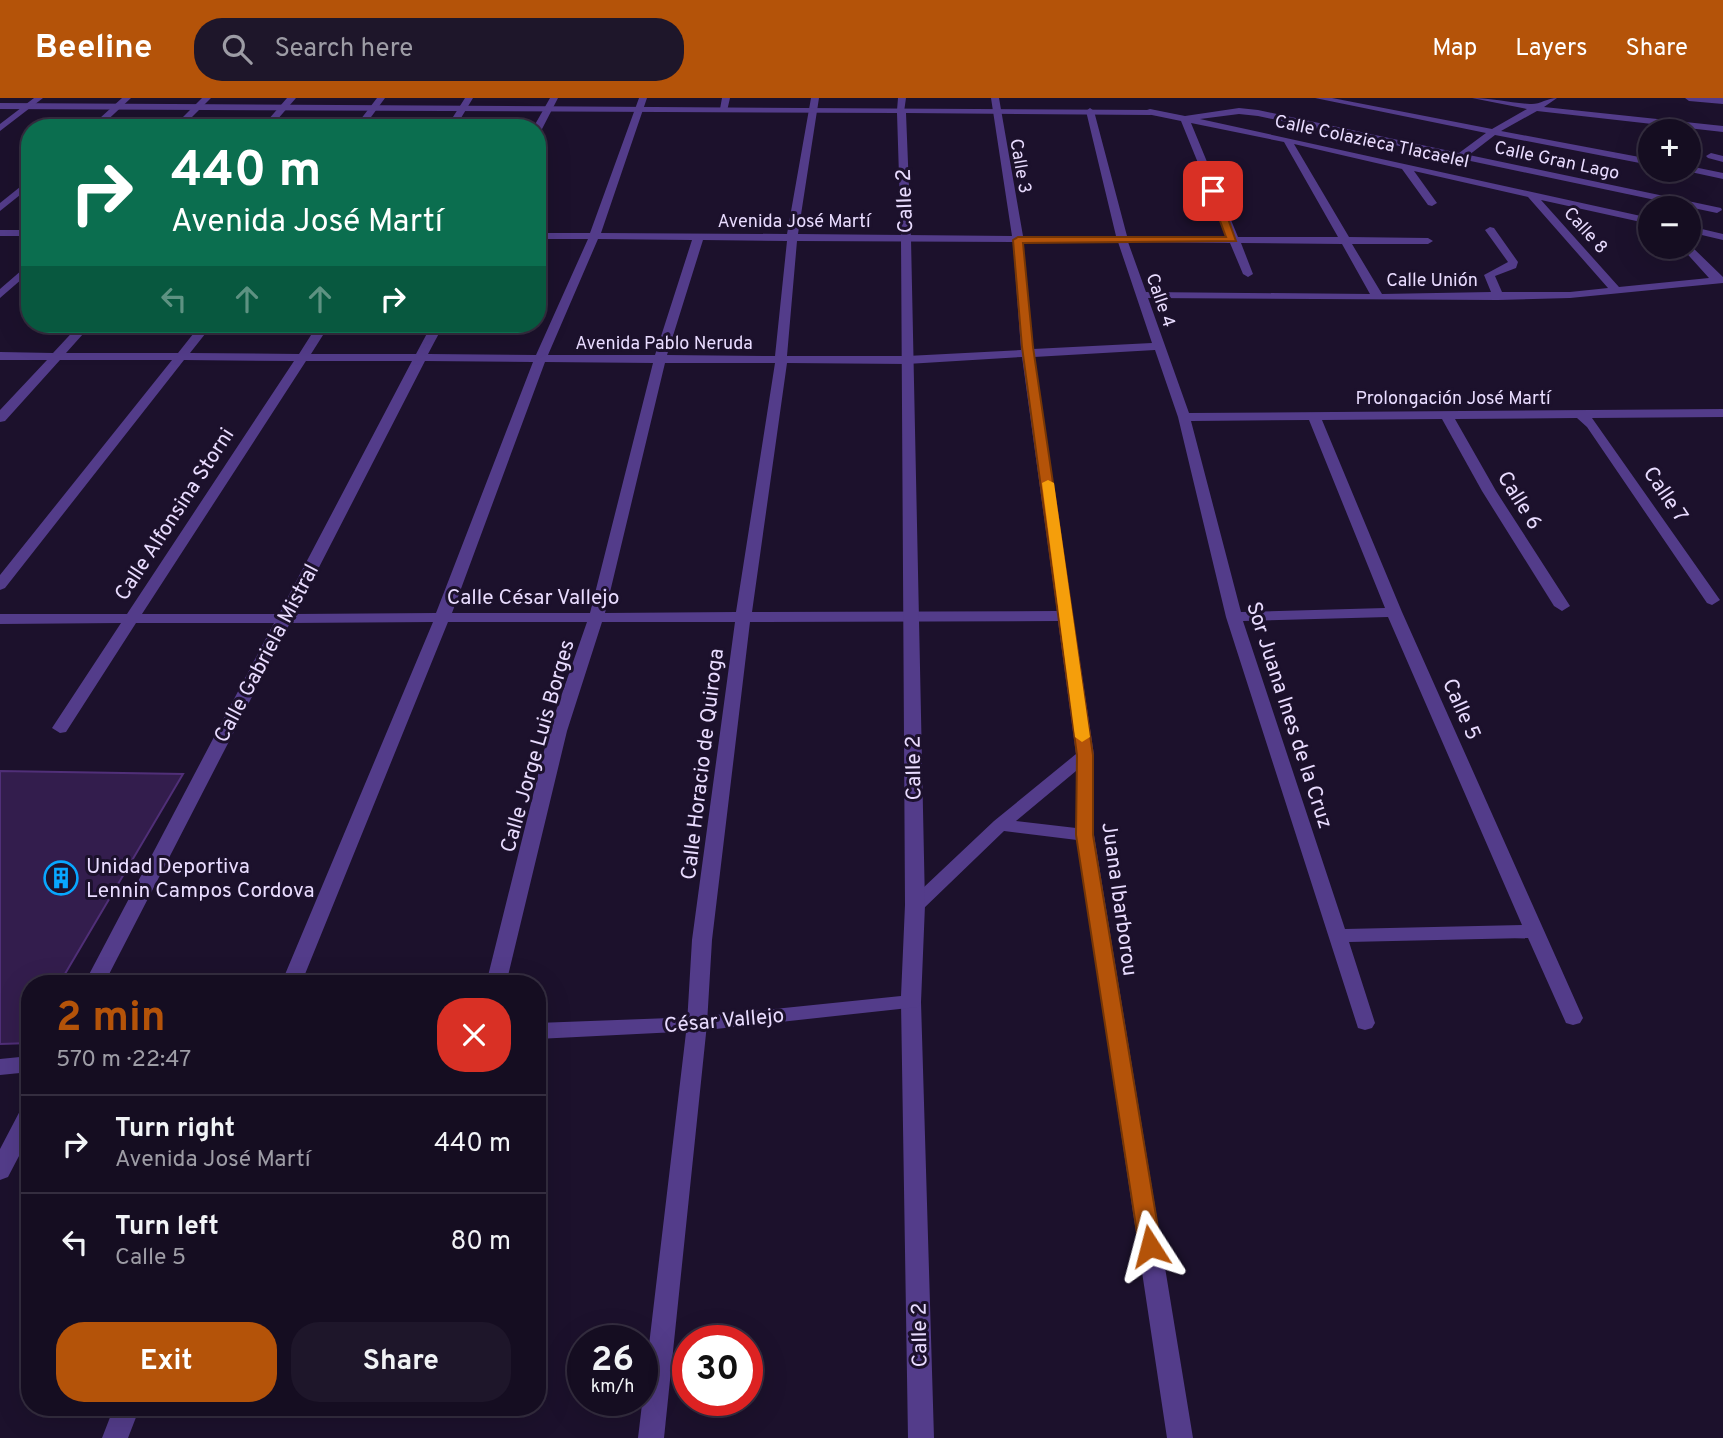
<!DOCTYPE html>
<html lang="en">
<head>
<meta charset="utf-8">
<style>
  body { margin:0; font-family:Overpass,sans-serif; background:#1e162a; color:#f1f3f6; height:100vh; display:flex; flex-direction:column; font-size:26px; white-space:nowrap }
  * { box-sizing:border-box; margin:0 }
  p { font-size:23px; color:#9d9ca5 }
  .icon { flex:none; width:38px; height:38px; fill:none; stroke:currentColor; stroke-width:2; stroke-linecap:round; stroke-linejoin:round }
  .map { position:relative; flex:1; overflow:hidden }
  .panel { position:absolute; left:21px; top:877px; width:525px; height:441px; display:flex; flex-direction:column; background:#150d21; border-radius:28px; box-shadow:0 7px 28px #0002,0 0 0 2px #342d3f }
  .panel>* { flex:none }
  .hud { position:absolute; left:21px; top:21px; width:525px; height:214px; border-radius:28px; box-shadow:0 7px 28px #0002,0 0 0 2px #342d3f; background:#0b6e4f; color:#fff; overflow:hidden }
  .buttons { position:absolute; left:1638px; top:21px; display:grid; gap:14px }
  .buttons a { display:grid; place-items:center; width:63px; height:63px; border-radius:50%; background:#150d21; box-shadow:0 7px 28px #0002,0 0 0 2px #342d3f; font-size:35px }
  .speed { position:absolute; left:567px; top:1227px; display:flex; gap:14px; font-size:35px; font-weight:700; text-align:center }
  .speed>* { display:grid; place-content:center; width:91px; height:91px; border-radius:50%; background:#150d21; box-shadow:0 7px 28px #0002,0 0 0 2px #342d3f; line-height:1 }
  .speed small { font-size:18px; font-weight:400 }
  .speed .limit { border:10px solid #d22; background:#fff; color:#111 }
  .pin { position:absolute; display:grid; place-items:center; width:60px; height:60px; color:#fff; margin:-30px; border-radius:14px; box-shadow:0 4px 10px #0006 }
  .me { position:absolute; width:77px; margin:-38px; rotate:351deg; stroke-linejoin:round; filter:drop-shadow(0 0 5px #0008) }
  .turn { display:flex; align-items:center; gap:24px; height:147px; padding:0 35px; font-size:32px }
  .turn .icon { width:91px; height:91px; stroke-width:2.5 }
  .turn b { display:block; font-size:49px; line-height:60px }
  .lanes { display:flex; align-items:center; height:66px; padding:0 35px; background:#0003; justify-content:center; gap:35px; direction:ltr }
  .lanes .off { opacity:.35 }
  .round { display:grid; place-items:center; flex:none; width:74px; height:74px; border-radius:28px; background:#1e162a }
  .head { display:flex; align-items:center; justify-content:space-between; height:119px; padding:0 35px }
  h1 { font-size:42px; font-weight:700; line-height:52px; color:#b45309 }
  .action { display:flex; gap:14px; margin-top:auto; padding:14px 35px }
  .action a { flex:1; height:80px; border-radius:28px; background:#b45309; color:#fff; font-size:28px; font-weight:700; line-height:80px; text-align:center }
  .action a+a { background:#1e162a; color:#f1f3f6 }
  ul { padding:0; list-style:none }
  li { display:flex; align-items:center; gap:21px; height:98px; padding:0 35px; border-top:2px solid #342d3f }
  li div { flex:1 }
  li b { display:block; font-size:26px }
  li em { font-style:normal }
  header { display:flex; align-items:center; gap:42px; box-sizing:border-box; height:98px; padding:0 35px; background:#b45309; color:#fff }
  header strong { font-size:33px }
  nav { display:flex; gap:38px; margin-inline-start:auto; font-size:24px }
  .search { width:490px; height:63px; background:#1e162a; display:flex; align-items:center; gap:18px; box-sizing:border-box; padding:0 24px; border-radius:28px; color:#9d9ca5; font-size:26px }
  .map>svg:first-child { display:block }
  .building { fill:#331d4d; stroke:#502f78; stroke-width:2 }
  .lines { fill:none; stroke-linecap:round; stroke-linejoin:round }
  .minor { fill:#533c8a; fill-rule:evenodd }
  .tertiary { fill:#533c8a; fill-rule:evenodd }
  .route { fill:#b45309; stroke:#753606; stroke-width:2 }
  .slow { fill:#f59e0b }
  .labels { text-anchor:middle; stroke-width:6; stroke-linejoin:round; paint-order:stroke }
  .far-street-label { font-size:18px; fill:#e9dcff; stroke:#1c112c }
  .street-label { font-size:21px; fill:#e9dcff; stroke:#1c112c }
  .poi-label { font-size:21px; fill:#e9dcff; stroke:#1c112c; text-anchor:start }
</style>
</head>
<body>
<header>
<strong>Beeline</strong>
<div class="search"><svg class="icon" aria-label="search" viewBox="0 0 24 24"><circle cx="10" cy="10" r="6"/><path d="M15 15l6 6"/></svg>Search here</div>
<nav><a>Map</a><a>Layers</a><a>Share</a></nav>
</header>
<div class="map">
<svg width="1723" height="1340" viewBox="0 0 1723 1340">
  <rect width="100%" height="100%" fill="#1c112c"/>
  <path class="building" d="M0,673L183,676L59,886H30V945L0,946Z"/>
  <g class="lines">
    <path class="minor" d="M34,0H43L0,33V26Z
      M122,0H131L99,30H89Z
      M202,0H211L181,30H172Z
      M287,0H296L270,30H261Z
      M377,0H385L363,30H354Z
      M465,0H473L455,30H446Z
      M550,0H558L542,31L537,34V30H533Z
      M639,0H647L601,135L787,136L811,0H819L798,136L1012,138L991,0H999L1023,138H1116L1086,13L1090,10L1094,13L1127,138L1228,139L1181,23L1147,16V12L1150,11L1185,18L1239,10L1258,12L1459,55L1486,35L1315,0H1332L1492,31L1527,11L1472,0C1492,0 1510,5 1530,6C1539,7 1547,0 1557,0L1544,9L1723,28V34L1537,13L1501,33L1650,61V67L1495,37L1469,57L1721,110L1722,112L1717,115L1258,18L1239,16L1200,21L1650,120V126L1541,102L1619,189L1709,180L1681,149H1689V146L1723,179V185L1570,200L1498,202L1148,200L1189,315L1723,311V319L1592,320L1720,502L1712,507L1707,505L1587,329L1577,320L1455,321L1496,393L1570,508L1562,513L1554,508L1482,393L1442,321L1322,322L1402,514L1583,920L1580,925L1573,927L1566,925L1528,840L1349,844L1375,925L1372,930L1365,932L1358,930L1226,519L1178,319L1155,252L1034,259L1094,657V737L1193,1340H1167L1077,742L1004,733L922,812H908L905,807L994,723L1076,656L1058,523L750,524L712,842L707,926L664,1340H638L687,926L692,842L735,524H602L567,633L506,886H486L549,633L587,524H448L301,886H281L433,524L290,525L104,886H84L274,525H136L66,634L60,635L52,630L121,525L0,526V516H127L294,263L184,262L5,490L0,492V477L172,262H60L5,323L0,324V312L47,262H0V254L53,255L80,226H92L66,255H178L201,226H213L190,255L299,256L318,226H330L311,256H416L432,226H444L428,256L536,257L588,141H537V135H590ZM1191,25L1284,44L1338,139H1238ZM1294,46L1402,71L1428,107L1432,108L1437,105L1414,73L1528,99L1608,190L1570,194H1502L1495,178L1516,170L1518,164L1494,130L1490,129L1485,132L1508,164L1484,177L1491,194L1382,196L1352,146H1428L1433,143L1428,140L1349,139ZM598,141L692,142L655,257H548ZM703,142L787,143L775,258L667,257ZM797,143L1013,144L1021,252L907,258H787ZM1023,144H1118L1152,245L1033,251ZM1128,144L1230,145L1243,176L1248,179L1253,176L1241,145L1342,146L1370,196L1146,194ZM1022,259L1057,513L752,514L787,265L907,266ZM306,263H412L279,516H142ZM425,263L533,264L436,515L295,516ZM545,264L653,265L590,515H452ZM665,265H775L736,514L605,515ZM1309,322L1385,510L1241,514L1191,323ZM1388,519L1522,827L1345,831L1243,523ZM1076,673V730L1016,723Z
      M722,0H730L727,13L720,11Z
      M898,0H906L904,14L897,12Z
      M1685,0H1723V6L1689,3Z
      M1711,55L1723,58V64L1708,60L1706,58Z
      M1689,68L1723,75V81L1686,73Z
      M30,81V89L0,113V105Z
      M1689,128L1723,136V142L1689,134Z
      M0,132H30V138H0Z
      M30,165V174L0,200V191Z
      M911,897L918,899L921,904L934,1340H908L901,904L904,899Z
      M30,1007V1037L8,1079L0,1082V1051L22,1009Z
      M114,1309H140L128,1340H102Z"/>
    <path class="tertiary" d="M0,5L1153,12V16L1150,17L906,15L911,141L925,807L921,904L918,909L697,933L537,941V925L697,919L901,898L905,807L901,141L897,15L0,11Z
      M30,958V974L0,977V961Z"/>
  </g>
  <path class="route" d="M1213,90L1218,93L1236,143L1023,145L1033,249L1093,657V737L1161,1148L1157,1154L1150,1157L1142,1154L1139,1148L1076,737L1077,657L1022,249L1013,142L1018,139H1226L1209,93Z"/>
  <path class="slow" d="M1048,382L1054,385L1090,639L1082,644L1075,639L1042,385Z"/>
  <defs>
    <symbol id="building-ring" viewBox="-11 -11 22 22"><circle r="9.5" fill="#1c112c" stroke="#08a7ff" stroke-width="1.5"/><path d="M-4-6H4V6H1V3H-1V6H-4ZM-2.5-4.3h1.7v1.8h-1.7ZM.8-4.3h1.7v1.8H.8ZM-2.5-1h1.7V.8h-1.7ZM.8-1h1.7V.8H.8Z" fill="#08a7ff"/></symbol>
  </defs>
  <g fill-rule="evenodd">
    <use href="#building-ring" x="42" y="761" width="38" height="38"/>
  </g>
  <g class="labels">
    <g class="far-street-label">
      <text transform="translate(1372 43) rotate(12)" y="6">Calle Colazieca Tlacaelel</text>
      <text transform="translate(1557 62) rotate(12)" y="6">Calle Gran Lago</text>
      <text transform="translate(1021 68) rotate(80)" y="6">Calle 3</text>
      <text x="794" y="129">Avenida José Martí</text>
      <text transform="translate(1586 132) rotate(48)" y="6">Calle 8</text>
      <text x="1432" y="188">Calle Unión</text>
      <text transform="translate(1161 202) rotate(71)" y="6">Calle 4</text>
      <text x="664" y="251">Avenida Pablo Neruda</text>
      <text x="1453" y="306">Prolongación José Martí</text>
    </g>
    <g class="street-label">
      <text transform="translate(904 103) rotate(-92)" y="7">Calle 2</text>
      <text transform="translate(1666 396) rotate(56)" y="7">Calle 7</text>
      <text transform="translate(1520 402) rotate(58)" y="7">Calle 6</text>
      <text transform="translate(174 416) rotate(-57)" y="7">Calle Alfonsina Storni</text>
      <text x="533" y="506">Calle César Vallejo</text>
      <text transform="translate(266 555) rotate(-62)" y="7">Calle Gabriela Mistral</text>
      <text transform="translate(1462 611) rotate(66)" y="7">Calle 5</text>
      <text transform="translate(1290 617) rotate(72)" y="7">Sor Juana Ines de la Cruz</text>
      <text transform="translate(537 648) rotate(-74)" y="7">Calle Jorge Luis Borges</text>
      <text transform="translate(702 666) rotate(-83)" y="7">Calle Horacio de Quiroga</text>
      <text transform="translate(913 670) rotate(-91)" y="7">Calle 2</text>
      <text transform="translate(1120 801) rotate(82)" y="7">Juana Ibarborou</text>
      <text transform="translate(724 922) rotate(-5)" y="7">César Vallejo</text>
      <text transform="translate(919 1237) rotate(-91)" y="7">Calle 2</text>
    </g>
    <g class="poi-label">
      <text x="86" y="775">Unidad Deportiva<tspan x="86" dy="24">Lennin Campos Cordova</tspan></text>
    </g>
  </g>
</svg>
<div class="buttons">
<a>+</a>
<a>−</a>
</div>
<div class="speed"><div>26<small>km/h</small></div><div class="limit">30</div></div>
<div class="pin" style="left:1213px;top:93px;background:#d93025"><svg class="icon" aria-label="arrive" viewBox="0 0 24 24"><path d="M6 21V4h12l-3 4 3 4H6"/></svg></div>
<svg class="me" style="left:1150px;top:1148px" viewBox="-20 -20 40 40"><path d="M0-17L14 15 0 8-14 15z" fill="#b45309" stroke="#fff" stroke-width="4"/></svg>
<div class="hud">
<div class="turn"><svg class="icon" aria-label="right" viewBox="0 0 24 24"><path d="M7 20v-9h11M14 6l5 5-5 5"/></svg><div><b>440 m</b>Avenida José Martí</div></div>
<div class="lanes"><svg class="icon off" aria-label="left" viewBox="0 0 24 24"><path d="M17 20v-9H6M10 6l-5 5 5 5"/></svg><svg class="icon off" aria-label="ahead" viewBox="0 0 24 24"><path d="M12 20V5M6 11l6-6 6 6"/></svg><svg class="icon off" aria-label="ahead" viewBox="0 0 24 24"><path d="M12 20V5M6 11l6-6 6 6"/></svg><svg class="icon" aria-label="right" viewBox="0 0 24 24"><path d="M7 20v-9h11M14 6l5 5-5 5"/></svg></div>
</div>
<section class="panel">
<div class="head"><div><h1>2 min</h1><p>570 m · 22:47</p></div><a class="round" style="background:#d93025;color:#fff"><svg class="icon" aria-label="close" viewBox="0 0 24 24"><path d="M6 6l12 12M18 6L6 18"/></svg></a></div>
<ul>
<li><svg class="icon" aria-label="right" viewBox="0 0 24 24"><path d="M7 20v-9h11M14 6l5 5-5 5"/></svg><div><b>Turn right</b><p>Avenida José Martí</p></div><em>440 m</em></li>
<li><svg class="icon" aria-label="left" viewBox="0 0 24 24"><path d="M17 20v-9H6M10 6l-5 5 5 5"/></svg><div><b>Turn left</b><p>Calle 5</p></div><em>80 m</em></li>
</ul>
<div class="action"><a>Exit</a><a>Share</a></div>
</section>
</div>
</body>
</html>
